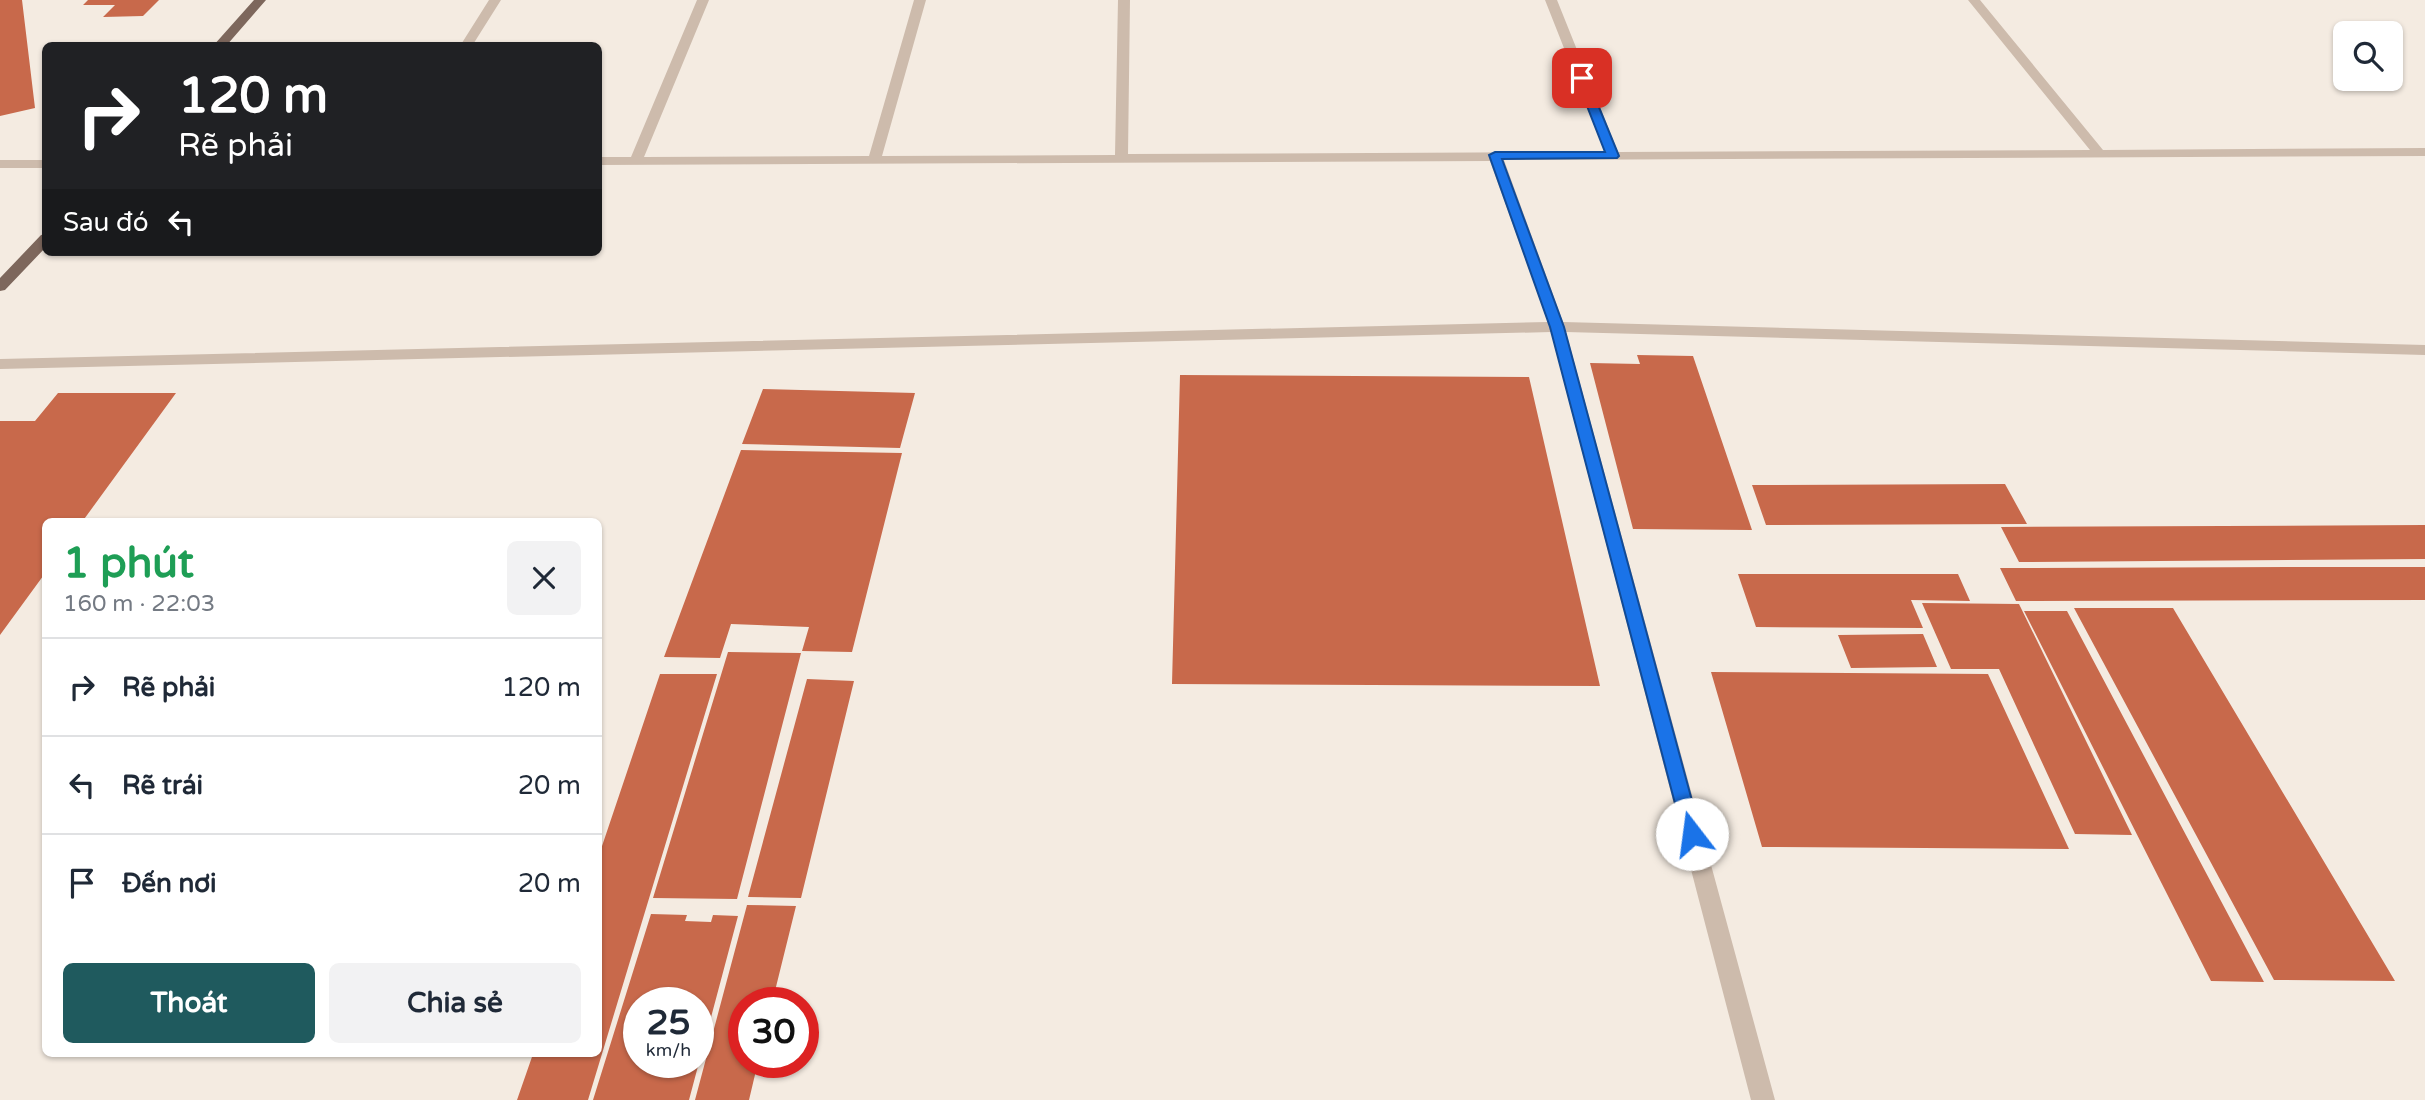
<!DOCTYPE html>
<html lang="vi">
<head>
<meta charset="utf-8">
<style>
  body { margin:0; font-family:"Varela Round",sans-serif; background:#f2f2f3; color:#1f2937; height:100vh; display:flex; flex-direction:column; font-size:26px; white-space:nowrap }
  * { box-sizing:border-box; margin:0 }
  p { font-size:23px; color:#747a83 }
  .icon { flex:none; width:38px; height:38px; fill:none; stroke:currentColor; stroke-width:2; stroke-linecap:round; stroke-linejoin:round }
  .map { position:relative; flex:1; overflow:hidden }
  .panel { position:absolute; left:42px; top:518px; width:560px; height:539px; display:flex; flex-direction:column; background:#fff; border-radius:10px; box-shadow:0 2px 5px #0004 }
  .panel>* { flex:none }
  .hud { position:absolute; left:42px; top:42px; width:560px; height:214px; border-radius:10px; box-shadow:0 2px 5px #0004; background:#202124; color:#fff; overflow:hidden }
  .fabs { position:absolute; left:2333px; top:21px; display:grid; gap:14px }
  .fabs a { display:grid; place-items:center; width:70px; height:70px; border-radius:10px; background:#fff; box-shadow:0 2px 5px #0004; font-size:35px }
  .speed { position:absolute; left:623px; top:987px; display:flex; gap:14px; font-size:35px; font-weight:700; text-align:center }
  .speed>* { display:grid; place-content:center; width:91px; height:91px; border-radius:50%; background:#fff; box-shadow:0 2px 5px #0004; line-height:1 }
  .speed small { font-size:18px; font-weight:400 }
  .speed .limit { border:10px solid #d22; background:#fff; color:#111 }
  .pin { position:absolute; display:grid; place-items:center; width:60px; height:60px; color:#fff; margin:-30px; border-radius:14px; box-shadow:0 4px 10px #0006 }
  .me { position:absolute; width:77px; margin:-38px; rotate:345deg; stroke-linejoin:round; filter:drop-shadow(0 0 5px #0008) }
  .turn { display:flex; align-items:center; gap:24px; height:147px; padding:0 21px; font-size:32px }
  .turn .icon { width:91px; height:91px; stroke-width:2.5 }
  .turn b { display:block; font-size:49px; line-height:60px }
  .then { display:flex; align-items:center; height:66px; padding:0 21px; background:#0003; gap:14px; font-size:26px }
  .round { display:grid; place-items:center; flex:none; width:74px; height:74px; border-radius:10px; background:#f2f2f3 }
  .head { display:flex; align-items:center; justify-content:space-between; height:119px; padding:0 21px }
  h1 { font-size:42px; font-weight:700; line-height:52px; color:#1e9e55 }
  .action { display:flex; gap:14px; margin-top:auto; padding:14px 21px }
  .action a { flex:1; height:80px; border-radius:10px; background:#1f5a5e; color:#fff; font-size:28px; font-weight:700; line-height:80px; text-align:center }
  .action a+a { background:#f2f2f3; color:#1f2937 }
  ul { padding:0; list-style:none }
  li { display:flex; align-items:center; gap:21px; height:98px; padding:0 21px; border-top:2px solid #e0e1e3 }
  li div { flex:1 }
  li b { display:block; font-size:26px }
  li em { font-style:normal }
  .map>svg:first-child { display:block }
  .building { fill:#c8694b; fill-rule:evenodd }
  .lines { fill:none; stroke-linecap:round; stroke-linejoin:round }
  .minor { fill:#cdbbac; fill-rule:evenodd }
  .major { fill:#7d675c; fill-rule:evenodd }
  .route { fill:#1a73e8; stroke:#114b97; stroke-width:2 }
</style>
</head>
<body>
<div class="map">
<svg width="2425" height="1100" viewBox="0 0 2425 1100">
  <rect width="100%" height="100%" fill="#f4ebe1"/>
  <path class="building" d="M0,0H22L35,108L0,116Z
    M88,0H159L143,16L103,17L115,5H83Z
    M1637,355L1693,356L1752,530L1633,529L1590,363L1640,364Z
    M1180,375L1529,377L1600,686L1172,684Z
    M763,389L915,393L900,448L742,444Z
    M58,393H176L82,522H46V572L0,635V421H35Z
    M741,450L902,453L852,652L802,651L809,627L731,624L720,658L664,657Z
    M2005,484L2027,524L1766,525L1752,485Z
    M2425,525V559L2019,562L2001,527Z
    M2299,567H2425V600L2016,601L2000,568Z
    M1738,574H1958L1970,601L1911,600L1923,628L1756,627Z
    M1922,603L2019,604L2132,835L2075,834L1999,669H1951Z
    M2074,608H2173L2395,981L2274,980Z
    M2024,611H2067L2264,982L2211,981Z
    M1923,634L1937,667L1851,668L1838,635Z
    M728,652L801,653L737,899L653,898Z
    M1711,672L1988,674L2069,849L1762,847Z
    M660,674H717L588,1100H517L533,1054H598V858Z
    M807,679L854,681L801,898L748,897Z
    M747,905L796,906L772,1003H744V1062H758L749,1100H695Z
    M651,914L687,915L685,921L711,922L713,915L738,916L689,1100H593ZM639,1003H698V1062H639Z"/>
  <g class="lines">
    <path class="minor" d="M489,0H501L472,46H460Z
      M697,0H709L644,157L869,156L914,0H926L882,156L1115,155L1118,0H1130L1128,154L1605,152L1545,0H1557L1618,152L2090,150L1968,0H1980L2103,150L2425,148V156L1504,160L1563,322L2425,345V355L1566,332L1775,1100H1751L1551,332L0,369V359L1548,322L1490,161L598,165V157H631Z
      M0,160H46V168H0Z"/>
    <path class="major" d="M254,0H266L226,46H213Z
      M46,234V247L5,290L0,291V278L41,235Z"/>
  </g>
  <path class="route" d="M1582,75L1587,78L1619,156L1617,158L1502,159L1564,327L1701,834L1699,839L1692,842L1685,839L1683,834L1550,327L1489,155L1495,152H1605L1576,78Z"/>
</svg>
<div class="fabs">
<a><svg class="icon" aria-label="search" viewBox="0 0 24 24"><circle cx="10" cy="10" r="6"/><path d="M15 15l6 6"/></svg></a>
</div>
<div class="speed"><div>25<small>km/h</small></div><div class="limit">30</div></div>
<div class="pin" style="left:1582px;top:78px;background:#d93025"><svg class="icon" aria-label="arrive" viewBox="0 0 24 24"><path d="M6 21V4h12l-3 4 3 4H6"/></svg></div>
<svg class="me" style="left:1692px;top:834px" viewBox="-20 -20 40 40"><circle r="19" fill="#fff"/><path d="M0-13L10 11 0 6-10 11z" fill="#1a73e8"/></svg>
<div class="hud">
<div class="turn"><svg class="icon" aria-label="right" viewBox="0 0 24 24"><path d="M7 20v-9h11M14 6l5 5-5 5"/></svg><div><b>120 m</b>Rẽ phải</div></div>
<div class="then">Sau đó<svg class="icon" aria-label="left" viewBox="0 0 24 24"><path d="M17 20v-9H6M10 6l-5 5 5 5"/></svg></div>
</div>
<section class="panel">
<div class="head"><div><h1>1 phút</h1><p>160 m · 22:03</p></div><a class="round"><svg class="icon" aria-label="close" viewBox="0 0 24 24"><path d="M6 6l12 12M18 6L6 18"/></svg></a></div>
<ul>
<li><svg class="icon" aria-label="right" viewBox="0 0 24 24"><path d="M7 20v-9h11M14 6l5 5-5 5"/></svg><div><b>Rẽ phải</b></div><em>120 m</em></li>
<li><svg class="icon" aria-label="left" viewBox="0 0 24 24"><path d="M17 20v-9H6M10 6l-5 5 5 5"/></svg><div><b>Rẽ trái</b></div><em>20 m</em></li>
<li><svg class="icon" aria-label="arrive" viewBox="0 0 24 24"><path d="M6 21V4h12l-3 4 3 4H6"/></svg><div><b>Đến nơi</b></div><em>20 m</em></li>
</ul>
<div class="action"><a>Thoát</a><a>Chia sẻ</a></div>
</section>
</div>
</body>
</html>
